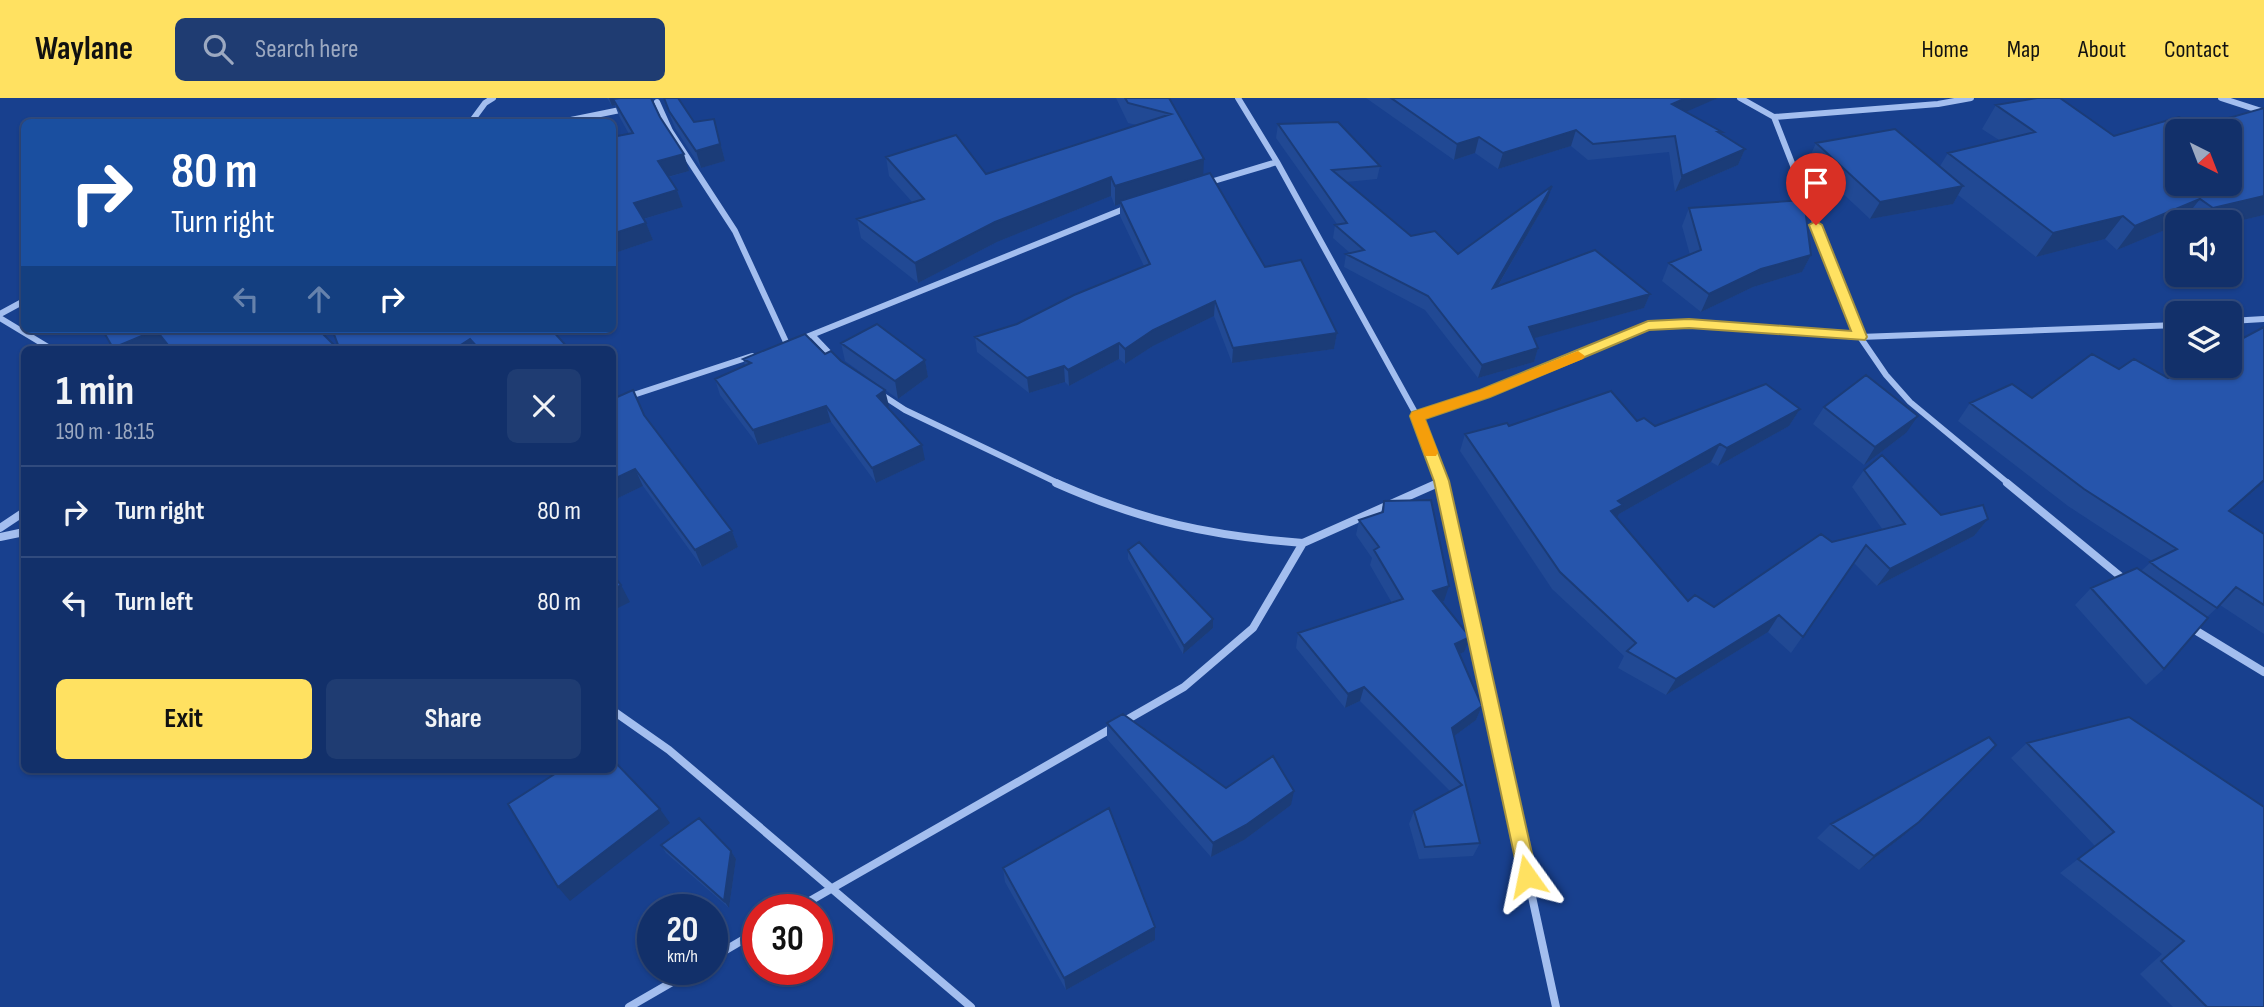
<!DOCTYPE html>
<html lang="en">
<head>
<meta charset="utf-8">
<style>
  body { margin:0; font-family:"Sofia Sans Condensed",sans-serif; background:#1f3c72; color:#f1f3f6; height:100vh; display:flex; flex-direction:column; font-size:26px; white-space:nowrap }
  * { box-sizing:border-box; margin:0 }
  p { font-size:23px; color:#9ca9c1 }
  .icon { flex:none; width:38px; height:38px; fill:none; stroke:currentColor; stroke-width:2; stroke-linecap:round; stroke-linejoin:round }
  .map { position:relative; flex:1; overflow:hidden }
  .side { position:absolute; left:21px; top:248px; width:595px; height:427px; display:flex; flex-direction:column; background:#12306a; border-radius:10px; box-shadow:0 2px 5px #0004,0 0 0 2px #314b7e }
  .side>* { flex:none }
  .hud { position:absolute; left:21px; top:21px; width:595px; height:214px; border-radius:10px; box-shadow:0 2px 5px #0004,0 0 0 2px #314b7e; background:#1a4fa0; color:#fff; overflow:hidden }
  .needle { width:46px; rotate:138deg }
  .fabs { position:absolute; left:2165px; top:21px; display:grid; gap:14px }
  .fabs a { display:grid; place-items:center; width:77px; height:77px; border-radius:10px; background:#12306a; box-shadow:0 2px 5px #0004,0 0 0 2px #314b7e; font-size:35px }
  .speed { position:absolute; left:637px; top:796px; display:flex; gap:14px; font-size:35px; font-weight:700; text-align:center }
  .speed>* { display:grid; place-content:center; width:91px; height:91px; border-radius:50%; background:#12306a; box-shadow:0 2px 5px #0004,0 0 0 2px #314b7e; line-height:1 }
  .speed small { font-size:18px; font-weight:400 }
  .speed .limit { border:10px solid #d22; background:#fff; color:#111 }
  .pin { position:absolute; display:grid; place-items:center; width:60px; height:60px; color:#fff; margin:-72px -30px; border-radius:50% 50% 50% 0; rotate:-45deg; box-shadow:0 0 7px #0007 }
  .pin .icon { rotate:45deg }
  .me { position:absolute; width:77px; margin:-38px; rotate:348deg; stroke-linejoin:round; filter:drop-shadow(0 0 5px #0008) }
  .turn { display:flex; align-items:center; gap:24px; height:147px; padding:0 35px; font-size:32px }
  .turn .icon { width:91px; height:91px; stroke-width:2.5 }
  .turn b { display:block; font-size:49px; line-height:60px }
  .lanes { display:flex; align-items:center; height:66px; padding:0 35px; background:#0003; justify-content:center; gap:35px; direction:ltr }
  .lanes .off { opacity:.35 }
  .round { display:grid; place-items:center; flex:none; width:74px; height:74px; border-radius:10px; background:#1f3c72 }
  .head { display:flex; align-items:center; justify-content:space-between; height:119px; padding:0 35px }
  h1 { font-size:42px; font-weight:700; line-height:52px }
  .cta { display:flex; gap:14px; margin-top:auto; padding:14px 35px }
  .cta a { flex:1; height:80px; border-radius:10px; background:#ffe161; color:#111; font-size:28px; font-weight:700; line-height:80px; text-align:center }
  .cta a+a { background:#1f3c72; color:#f1f3f6 }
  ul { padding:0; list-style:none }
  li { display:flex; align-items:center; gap:21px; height:91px; padding:0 35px; border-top:2px solid #314b7e }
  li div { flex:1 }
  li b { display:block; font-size:26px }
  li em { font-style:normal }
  header { display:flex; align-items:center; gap:42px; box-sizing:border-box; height:98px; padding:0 35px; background:#ffe161; color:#111 }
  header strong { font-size:33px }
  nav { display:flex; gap:38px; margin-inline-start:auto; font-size:24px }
  .search { width:490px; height:63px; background:#1f3c72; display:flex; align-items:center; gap:18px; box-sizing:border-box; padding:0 24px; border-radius:10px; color:#9ca9c1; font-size:26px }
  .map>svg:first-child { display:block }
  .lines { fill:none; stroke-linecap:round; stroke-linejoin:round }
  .street-far1 { stroke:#a3beef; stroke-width:6 }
  .street { stroke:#a3beef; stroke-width:8 }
  .wall { fill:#214994 }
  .shaded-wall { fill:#1b3c78 }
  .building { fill:#2655ac; stroke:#1b3c78; stroke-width:2; fill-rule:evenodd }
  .route { fill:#ffe161; stroke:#a6923f; stroke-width:2 }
  .slow { fill:#f59e0b }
</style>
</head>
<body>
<header>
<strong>Waylane</strong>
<div class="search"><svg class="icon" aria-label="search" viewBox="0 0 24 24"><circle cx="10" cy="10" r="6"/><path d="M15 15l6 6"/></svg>Search here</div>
<nav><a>Home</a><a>Map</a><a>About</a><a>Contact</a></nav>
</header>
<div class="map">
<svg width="2264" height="909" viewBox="0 0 2264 909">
  <rect width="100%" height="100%" fill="#18408e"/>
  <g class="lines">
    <path class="street-far1" d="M1238,0L1277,64L1417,318L1443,386
      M1740,0L1774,19L1860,239L1886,277L1910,304L2009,386
      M2221,0L2264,14
      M657,4L670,33L735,133L787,246
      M1774,19L1938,6L1971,0
      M471,24L485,5L493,0
      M561,24L625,11
      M1207,85L1277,64
      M0,216L24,203
      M0,220L53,252
      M2230,223L2264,221
      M812,237L834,260
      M799,242L1129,109
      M879,295L905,312L1060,386
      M612,304L752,258
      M1417,318L1485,295L1648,227L1689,226L1860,239L2177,227
      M1435,386L1442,383"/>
    <path class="street" d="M1056,385C1142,423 1210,438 1303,445
      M1442,385L1556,909
      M2007,385L2126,483
      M0,430L24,414
      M0,439L24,434
      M2190,529L2264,574
      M612,612L669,652L971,909
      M794,812L1184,589L1253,530L1303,445L1438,385
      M712,860L758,833
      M629,909L693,872"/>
  </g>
  <path class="wall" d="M607,0H652H651L660,19L689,73L669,79L677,92L683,109L644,121L653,142L612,156L629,36L619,18L615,7L612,8Z
    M663,0H678L694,24L714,21L725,63L701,70L675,30Z
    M1116,0H1169L1203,77L1265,169L1337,235L1334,251L1232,265L1214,218L1153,248L1125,266L1119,261L1069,288L1065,284L1029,295L977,254L975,239L1017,226L1144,168L1120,118V106L1115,108L1111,98L997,144L918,185L861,140L857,121L913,105L889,78L886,59L986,76L1137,27L1128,25Z
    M1366,0H1718L1686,13L1722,34L1721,36L1745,51L1738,67L1675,94L1669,54L1588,62L1571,48L1498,71L1475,55L1454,62Z
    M1996,7L2114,38L2264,117L2230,125L2177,124V127L2117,152L2105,141L2036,159L1958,97L1953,106L1870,121L1808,63L1816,45L1940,68L1948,55L1999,42L1982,31Z
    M1278,26L1380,68L1377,81L1346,84L1411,138L1458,156L1552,88L1548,101L1498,188L1650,196L1644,210L1534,240L1538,250L1534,264L1478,280L1425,212L1344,169L1346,156L1350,155L1333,140L1335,127L1337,126L1276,40Z
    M1689,110L1811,157L1802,174L1753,189L1701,214L1662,183L1669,165L1690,157L1682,128Z
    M841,245L925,262L928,279L898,301L845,263Z
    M825,256L889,308L887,309L925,362L876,385L831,324L758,347L720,297L715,281L745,267L743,261Z
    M612,297L644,317L732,433L738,449L702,469L643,388L612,403Z
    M2032,300L2264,384L2230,414L2264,436V536L2220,507L2207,519L2164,571L2146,587L2075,507L2091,490L2141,473L2152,463L2068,408L1958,323L1970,305Z
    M1824,309L1906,335L1864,367L1813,326Z
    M1800,311L1789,328L1718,368L1711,364L1619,416L1617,420L1688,503L1714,509L1832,444L1883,432L1852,389L1864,372L1941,417L1988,421L1974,438L1877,488L1854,465L1791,555L1768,534L1666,597L1618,570L1624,558L1552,491L1460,353L1465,336L1509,328L1637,323L1655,328Z
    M1384,403L1444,503L1442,504L1464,554L1459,556L1482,608L1476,622L1454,638L1480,745L1473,758L1419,761L1409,726L1414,713L1450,693L1360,603L1345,610L1296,550L1298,535L1392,505L1370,467L1372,460L1356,437L1359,422L1381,415Z
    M1128,452L1213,521V530L1183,556L1128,461Z
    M2129,619L2264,909H2173L2140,876L2162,856L2060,775L2095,748L2011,660L2027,645Z
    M1107,625L1226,690L1291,707L1244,742L1211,759L1107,641Z
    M1919,724L1903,738L1859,772L1817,740L1831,726Z
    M661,747L731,753L736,761L729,810L666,755Z
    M1003,770L1155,829V842L1066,892L1005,784Z"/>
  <path class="shaded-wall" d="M609,0H652L616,7L613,1L615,7L612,8Z
    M1686,0H1718L1667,22L1672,6Z
    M714,21L725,63L701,70L696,53Z
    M1576,32L1571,48L1498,71L1503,55Z
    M1479,39L1475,55L1454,62L1457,46Z
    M1745,51L1738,67L1675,94L1682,78Z
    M684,56L689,73L664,80L658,63Z
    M1204,61L1203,81L1120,103V106L1115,108V88Z
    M1111,79V98L997,144L918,185L915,165L995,124Z
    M1552,88L1548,101L1489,203L1493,190Z
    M1963,88L1953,106L1870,121L1880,104Z
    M677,92L683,109L640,122L634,105Z
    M2264,98V117L2230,125L2201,124L2213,110Z
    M2200,101L2182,124H2177V127L2117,152L2135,128Z
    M2123,118L2105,141L2036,159L2053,135Z
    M646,125L653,142L612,156V136Z
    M1811,157L1802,174L1753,189L1701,214L1709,196L1761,171Z
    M1650,196L1644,210L1524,243L1529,229Z
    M1215,203L1214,218L1153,248L1125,266V251L1153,232Z
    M156,232L169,249L162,252H115L113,250Z
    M1337,235L1334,251L1232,265L1233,250Z
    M470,241L476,252H453Z
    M1119,245V261L1069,288L1068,272Z
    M1538,250L1534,264L1478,280L1482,267Z
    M925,262L928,279L898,301L895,283Z
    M1064,268L1065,284L1029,295L1027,280Z
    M885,292L889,308L881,314L877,298Z
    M826,308L831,324L758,347L753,332Z
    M1800,311L1789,328L1718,368L1727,350Z
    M1918,318L1906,335L1864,367L1875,349Z
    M1720,346L1711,364L1619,416L1615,424L1611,413L1618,403Z
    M922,347L925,362L876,385L872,370Z
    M635,371L643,388L612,403V382Z
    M2264,382V384L2211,430L2229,413Z
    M1988,421L1974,438L1877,488L1890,471Z
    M732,433L738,449L702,469L695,452Z
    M621,487L630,504L612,513V492Z
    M1449,488L1444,503L1428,507L1433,493Z
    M1779,517L1768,534L1666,597L1676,581Z
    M1213,521V530L1183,556L1184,548Z
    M1470,539L1464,554L1450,560L1455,546Z
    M1364,589L1360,603L1345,610L1348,596Z
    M1482,608L1476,622L1446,644L1452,630Z
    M1294,693L1291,707L1244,742L1211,759L1213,745Z
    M660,711L670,725L570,803L558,789Z
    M1919,724L1903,738L1859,772L1874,758Z
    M731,753L736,761L729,810L724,803Z
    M1155,829V842L1066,892L1064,880Z"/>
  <path class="building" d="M620,0H651L660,19L684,56L658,63L677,92L634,105L646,125L612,136V39L633,35L613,1Z
    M664,0H678L694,24L714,21L720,46L696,53L669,13Z
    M1125,0H1169L1204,61L1115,88L1111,79L995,124L915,165L857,121L924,101L886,59L956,37L986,76L1171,16L1128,5Z
    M1391,0H1686L1672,6L1722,34H1718L1745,51L1682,78L1675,38L1593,46L1576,32L1503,55L1479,39L1457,46Z
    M2037,0H2060L2114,38L2179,19L2197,29L2264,10V98L2213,110L2200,101L2135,128L2123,118L2053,135L1948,55L2035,34L1996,7ZM2177,33H2230V86H2177Z
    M1338,24L1380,68L1332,72L1411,138L1435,133L1458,156L1552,88L1493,190L1595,152L1650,196L1529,229L1538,250L1482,267L1428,198L1346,156L1364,152L1335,127L1347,125L1278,26Z
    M1895,31L1963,88L1880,104L1816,45Z
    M1210,75L1265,169L1301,162L1337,235L1233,250L1215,203L1153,232L1125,251L1119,245L1068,272L1064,268L1027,280L975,239L1017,226L1074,197L1150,166L1120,103Z
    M1804,102L1811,157L1761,171L1709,196L1669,165L1701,152L1689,110Z
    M877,226L925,262L895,283L841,245Z
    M2264,229V382L2229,413L2264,436V507L2236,489L2217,510L2159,471L2150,464L2177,451L2084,391L1970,305L2012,286L2032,300L2092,256L2119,271L2134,261L2168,280L2191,268H2230V247Z
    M102,231H318L339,252H172L156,232L113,250Z
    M332,231H551L570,252H480L470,241L453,252H340Z
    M805,236L825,256L831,253L841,263L885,292L877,298L922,347L872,370L826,308L753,332L715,281L751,265L743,261Z
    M1866,277L1918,318L1875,349L1824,309Z
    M1766,286L1800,311L1727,350L1720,346L1618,403L1623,407L1611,413L1688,503L1695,497L1714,509L1821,436L1832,444L1905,426L1864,372L1882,357L1941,417L1983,407L1988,421L1890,471L1866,447L1803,539L1779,517L1676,581L1627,553L1636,545L1560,474L1465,336L1507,325L1509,328L1611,293L1637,323L1644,320L1655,328Z
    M633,292L644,317L732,433L695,452L635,371L612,382V297L615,300Z
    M1431,402L1449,488L1433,493L1470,539L1455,546L1482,608L1452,630L1480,745L1425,749L1414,713L1462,687L1364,589L1348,596L1298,535L1403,501L1374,452L1379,449L1359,422L1383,414L1384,403Z
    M1139,444L1213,521L1184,548L1128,452Z
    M2137,470L2208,520L2164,571L2091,490Z
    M612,476L621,487L612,492Z
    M1123,616L1226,690L1273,658L1294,693L1246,727L1213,745L1107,625Z
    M2129,619L2264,709V909H2207L2161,863L2184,843L2078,761L2114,734L2027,645Z
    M1989,639L1996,647L1919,724L1874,758L1831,726Z
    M612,661L660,711L558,789L508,706L561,672H612Z
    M1109,710L1155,829L1064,880L1003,770Z
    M699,720L731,753L724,803L661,747Z"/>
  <path class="route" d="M1816,123L1822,127L1867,239L1865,242L1689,230L1649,232L1490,299L1425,321L1449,383L1537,778L1534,784L1527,787L1520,784L1434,383L1410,318L1412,314L1480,292L1648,223L1689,221L1851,233L1809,127Z"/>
  <path class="slow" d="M1578,253L1585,258L1583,261L1490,299L1425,321L1438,354L1436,358H1425L1410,318L1412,314L1480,292Z"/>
</svg>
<div class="fabs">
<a><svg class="needle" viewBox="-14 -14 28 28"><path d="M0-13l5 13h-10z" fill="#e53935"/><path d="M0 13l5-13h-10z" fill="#9ca9c1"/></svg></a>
<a><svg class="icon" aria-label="sound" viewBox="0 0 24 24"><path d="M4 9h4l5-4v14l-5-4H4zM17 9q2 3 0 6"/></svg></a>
<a><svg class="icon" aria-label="layers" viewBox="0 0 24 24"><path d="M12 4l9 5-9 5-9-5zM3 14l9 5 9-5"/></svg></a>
</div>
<div class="speed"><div>20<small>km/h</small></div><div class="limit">30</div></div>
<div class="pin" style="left:1816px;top:127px;background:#d93025"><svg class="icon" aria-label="arrive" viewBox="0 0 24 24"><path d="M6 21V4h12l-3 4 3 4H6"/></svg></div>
<svg class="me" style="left:1527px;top:778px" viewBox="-20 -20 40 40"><path d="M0-17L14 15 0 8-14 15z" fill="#ffe161" stroke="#fff" stroke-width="4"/></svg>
<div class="hud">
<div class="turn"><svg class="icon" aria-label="right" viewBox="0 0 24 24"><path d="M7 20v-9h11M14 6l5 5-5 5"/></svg><div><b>80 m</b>Turn right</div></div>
<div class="lanes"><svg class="icon off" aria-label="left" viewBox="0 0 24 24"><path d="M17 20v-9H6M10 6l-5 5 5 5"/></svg><svg class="icon off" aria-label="ahead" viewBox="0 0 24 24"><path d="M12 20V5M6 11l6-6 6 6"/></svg><svg class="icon" aria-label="right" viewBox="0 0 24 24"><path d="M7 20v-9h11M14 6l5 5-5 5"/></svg></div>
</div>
<section class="side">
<div class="head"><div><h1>1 min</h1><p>190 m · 18:15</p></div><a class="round"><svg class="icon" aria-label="close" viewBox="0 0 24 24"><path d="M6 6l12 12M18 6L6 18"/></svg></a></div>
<ul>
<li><svg class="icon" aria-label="right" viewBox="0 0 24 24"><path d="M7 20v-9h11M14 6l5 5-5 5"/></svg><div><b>Turn right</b></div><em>80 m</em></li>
<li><svg class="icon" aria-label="left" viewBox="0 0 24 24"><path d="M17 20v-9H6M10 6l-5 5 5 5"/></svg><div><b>Turn left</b></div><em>80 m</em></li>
</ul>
<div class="cta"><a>Exit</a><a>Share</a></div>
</section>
</div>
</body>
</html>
